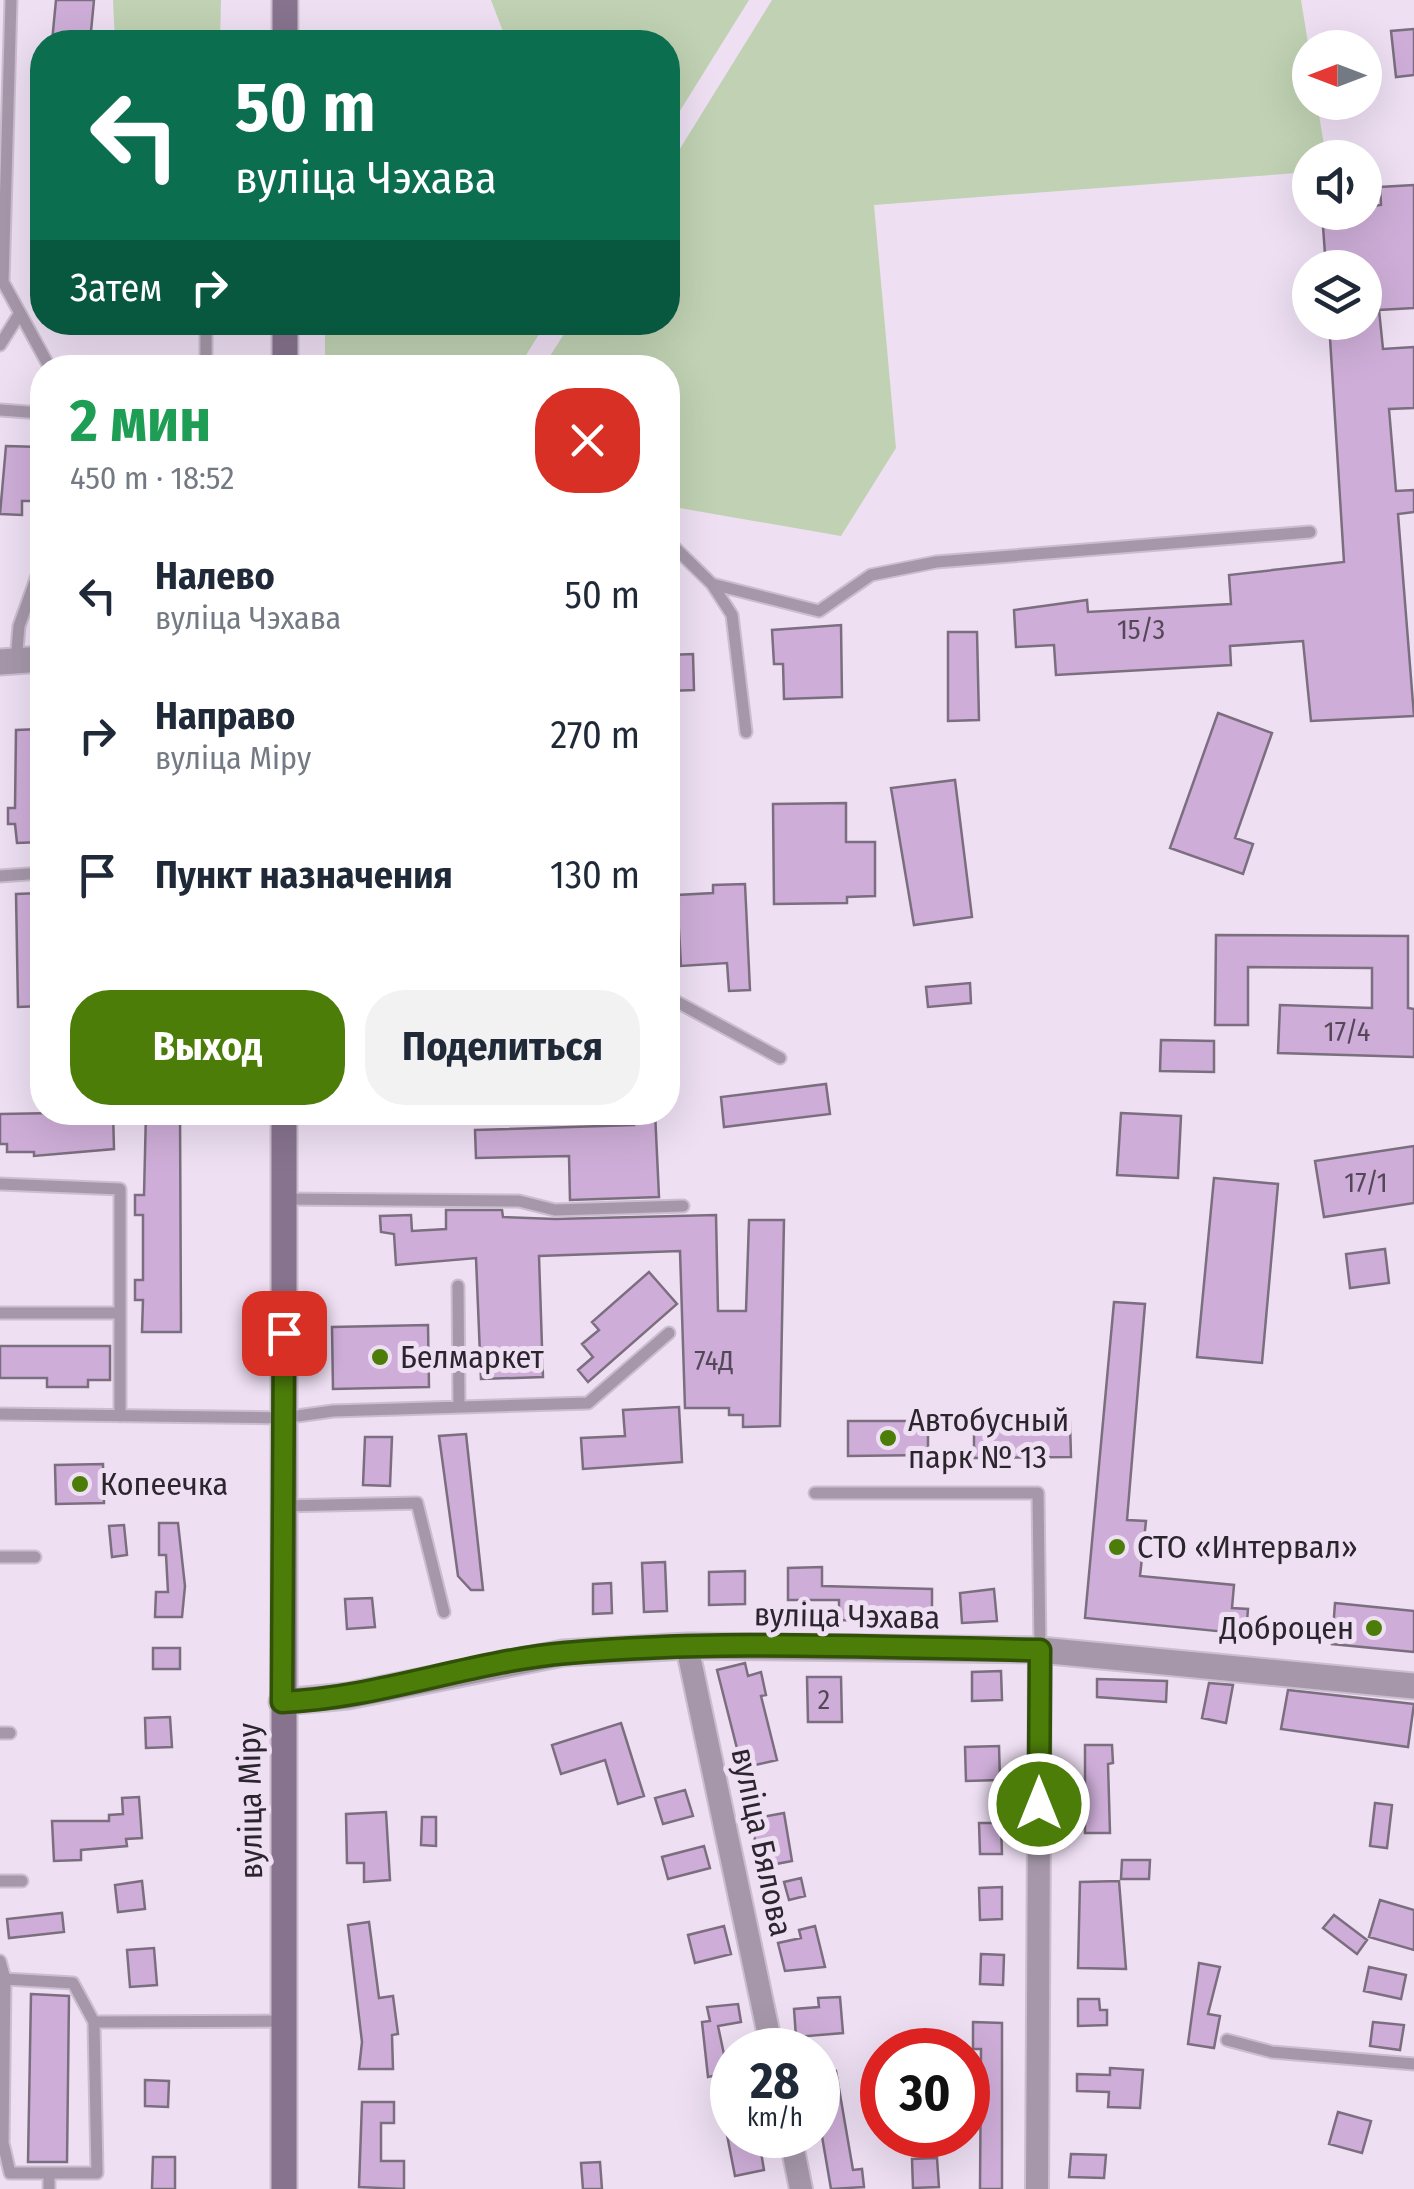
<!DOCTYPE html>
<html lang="ru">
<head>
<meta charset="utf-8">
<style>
  body { margin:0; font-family:"Fira Sans Condensed",sans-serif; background:#f2f2f3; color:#1f2937; height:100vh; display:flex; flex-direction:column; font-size:38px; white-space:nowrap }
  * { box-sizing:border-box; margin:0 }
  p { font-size:32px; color:#747a83 }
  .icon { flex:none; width:55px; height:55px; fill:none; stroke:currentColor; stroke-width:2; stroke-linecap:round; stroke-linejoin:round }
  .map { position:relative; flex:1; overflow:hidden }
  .details { position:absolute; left:30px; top:355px; width:650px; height:770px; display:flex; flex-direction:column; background:#fff; border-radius:40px; box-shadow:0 10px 40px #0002 }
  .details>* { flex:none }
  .guide { position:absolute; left:30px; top:30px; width:650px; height:305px; border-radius:40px; box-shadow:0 10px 40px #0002; background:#0b6e4f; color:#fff; overflow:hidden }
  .needle { width:65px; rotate:270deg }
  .controls { position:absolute; left:1292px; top:30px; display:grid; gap:20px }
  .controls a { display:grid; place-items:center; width:90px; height:90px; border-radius:50%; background:#fff; box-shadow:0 10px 40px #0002; font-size:50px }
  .speed { position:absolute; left:710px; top:2028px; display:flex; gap:20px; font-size:50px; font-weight:700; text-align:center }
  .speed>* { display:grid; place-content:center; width:130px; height:130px; border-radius:50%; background:#fff; box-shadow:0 10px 40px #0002; line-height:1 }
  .speed small { font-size:25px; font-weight:400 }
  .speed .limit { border:15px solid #d22; background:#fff; color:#111 }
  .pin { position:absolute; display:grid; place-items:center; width:85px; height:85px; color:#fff; margin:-42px; border-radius:20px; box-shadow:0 5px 15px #0006 }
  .me { position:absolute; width:110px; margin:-55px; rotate:0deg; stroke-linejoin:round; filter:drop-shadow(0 0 8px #0008) }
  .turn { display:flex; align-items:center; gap:35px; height:210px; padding:0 40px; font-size:45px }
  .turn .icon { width:130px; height:130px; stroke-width:2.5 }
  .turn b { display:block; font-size:70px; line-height:85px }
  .then { display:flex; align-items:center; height:95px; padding:0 40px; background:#0003; gap:20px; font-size:38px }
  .round { display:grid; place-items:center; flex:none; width:105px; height:105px; border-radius:40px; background:#f2f2f3 }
  .overview { display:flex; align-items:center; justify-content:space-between; height:170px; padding:0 40px }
  h1 { font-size:60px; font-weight:700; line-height:75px; color:#1e9e55 }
  .primary-button { display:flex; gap:20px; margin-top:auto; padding:20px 40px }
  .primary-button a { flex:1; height:115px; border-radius:40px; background:#4c7d09; color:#fff; font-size:40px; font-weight:700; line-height:115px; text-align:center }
  .primary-button a+a { background:#f2f2f3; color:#1f2937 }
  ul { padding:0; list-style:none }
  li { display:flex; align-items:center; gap:30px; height:140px; padding:0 40px }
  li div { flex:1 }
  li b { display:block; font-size:38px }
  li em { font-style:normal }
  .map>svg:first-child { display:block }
  .green { fill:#c0d2b3 }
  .building { fill:#ceaed8; stroke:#7b6e7f; stroke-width:2.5 }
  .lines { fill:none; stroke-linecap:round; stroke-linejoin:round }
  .service-casing { stroke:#cbbecf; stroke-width:15 }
  .minor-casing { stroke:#cbbecf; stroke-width:26 }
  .tertiary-casing { stroke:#cbbecf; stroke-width:29 }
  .secondary-casing { stroke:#cbbecf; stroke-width:29 }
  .service { stroke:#a698aa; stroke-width:11 }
  .minor { stroke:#a698aa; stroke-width:22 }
  .tertiary { stroke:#a698aa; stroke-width:25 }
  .secondary { stroke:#87738e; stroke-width:25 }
  .route-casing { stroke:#315106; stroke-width:25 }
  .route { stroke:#4c7d09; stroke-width:18 }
  .poi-dot { fill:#4c7d09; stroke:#eedff3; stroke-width:4 }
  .labels { text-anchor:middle; stroke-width:10; stroke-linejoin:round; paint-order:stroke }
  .number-label { font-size:28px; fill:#544758 }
  .poi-label { font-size:32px; fill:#2b252d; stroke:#eedff3; text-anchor:start }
  .street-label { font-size:32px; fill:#2b252d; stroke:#eedff3 }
</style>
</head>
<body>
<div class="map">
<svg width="1414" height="2189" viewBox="0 0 1414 2189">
  <rect width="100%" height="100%" fill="#eedff3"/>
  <path class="green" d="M113,0H221L220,42H115Z
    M491,0H749L668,130V42H507Z
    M772,0H1301L1310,55V102L1317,103L1326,157L1310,158V172L874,205L896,448L841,536L668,506V368L543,367L571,323L668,322V168Z
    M325,323V322L546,323L518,368L325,367Z"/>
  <path class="building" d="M56,0H94L90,42H52Z
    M1414,29V75L1396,77L1391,31Z
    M1414,185V308L1379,310L1383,349L1414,347V408L1389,409L1396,491L1414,490V512L1398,514L1414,716L1311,721L1303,641L1230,646L1231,665L1056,675L1054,645L1016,647L1014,610L1087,600L1088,612L1231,604L1229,575L1344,562L1329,322H1365V268H1326L1322,212H1365V207L1381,205L1380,187Z
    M6,446L41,447L39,501H22V515L0,514Z
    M841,625L842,697L784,699L783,664H774L772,630Z
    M948,632H977L979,720L948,721Z
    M693,654L694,690L668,691V655Z
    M1218,713L1272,733L1235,838L1253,844L1243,874L1170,848Z
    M42,729V842L17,843L15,824H8V808H15L16,730Z
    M955,780L972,917L914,925L891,788Z
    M846,803V842H875V896L847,897V903L774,904L773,804Z
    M745,884L750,990L729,991L727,963L681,966L677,895L713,893V885Z
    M42,893V1006L18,1007L16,894Z
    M1216,935L1408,936V1008L1414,1009V1057L1278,1053L1280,1005L1372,1008V968L1248,967V1025H1215Z
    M970,983L971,1003L928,1007L926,987Z
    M1161,1040L1214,1041V1072L1160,1071Z
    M826,1084L830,1114L724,1127L721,1097Z
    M113,1112L114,1149L34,1156V1152H7V1144H0V1114Z
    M146,1112H180L181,1332H142L143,1300H135V1280H143V1215H135V1195H144Z
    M633,1112H655L659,1197L570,1200L569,1156L476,1158L475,1130L634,1125Z
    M1121,1113L1181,1116L1178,1178L1117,1175Z
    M1414,1146V1203L1324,1217L1315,1161Z
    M1214,1178L1278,1184L1262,1363L1197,1357Z
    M446,1210H502L503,1217L555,1219L716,1215L718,1311H746L749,1220H784L780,1426L743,1427V1415H729V1408H685L680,1251L539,1256L543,1377L481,1379L476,1258L396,1265L394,1234L381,1232L380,1216L411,1215L412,1231L446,1229Z
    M1385,1249L1389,1283L1350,1288L1346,1254Z
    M649,1272L677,1304L588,1382L578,1370L593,1357L582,1344L599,1330L592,1322Z
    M1114,1302L1145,1304L1127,1520L1146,1521L1140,1576L1234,1585L1232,1608L1248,1609L1246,1634L1085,1618Z
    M428,1325L429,1387L333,1389L332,1327Z
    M0,1346H110V1380H88V1387H47V1378H0Z
    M679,1407L682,1462L583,1469L581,1438L625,1436L623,1410Z
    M848,1421H928V1455L848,1456Z
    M974,1422H1070L1071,1457L974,1458Z
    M466,1434L483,1590H471L458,1576L439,1436Z
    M365,1437H392L390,1486L363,1485Z
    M103,1464L104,1503L56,1504L55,1465Z
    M159,1523H178L185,1586L182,1617H155L156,1592H168L166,1555H159Z
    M124,1525L127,1555L112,1557L109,1526Z
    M665,1562L667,1611L644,1612L642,1563Z
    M822,1567V1586L932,1589V1623L839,1620V1600H788V1568Z
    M745,1571V1604L709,1605V1572Z
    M611,1583L612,1613L593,1614V1584Z
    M994,1589L997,1621L962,1623L960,1593Z
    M372,1598L375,1627L347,1629L345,1599Z
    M1335,1603L1414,1611V1652L1332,1644Z
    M153,1648H180V1669H153Z
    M745,1663L748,1676L761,1672L766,1695L761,1696L777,1760L742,1768L717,1670Z
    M1001,1671L1002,1700L972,1701V1672Z
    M807,1677H841L842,1722H808Z
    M1097,1679L1167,1681L1166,1702L1097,1697Z
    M1209,1683L1233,1685L1226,1723L1202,1718Z
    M1288,1690L1414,1704L1408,1747L1281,1729Z
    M170,1717L172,1747L146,1748L145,1718Z
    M621,1723L644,1796L618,1804L605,1760L561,1774L552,1745Z
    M1085,1745H1112L1113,1763L1108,1764L1110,1833H1085Z
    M999,1746L1000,1780L966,1781L965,1747Z
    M685,1790L693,1816L663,1824L655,1798Z
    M139,1797L142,1838L126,1839L127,1846L81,1850V1860L54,1861L52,1821H109V1815L123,1814L122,1798Z
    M1375,1803L1392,1805L1387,1848L1370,1846Z
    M386,1812L390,1880L364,1882V1863H347L346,1814Z
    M784,1813L792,1861L760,1867L751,1819Z
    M422,1817H436V1846L421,1845Z
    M979,1823H1001L1002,1854H980Z
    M704,1846L710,1868L668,1879L662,1857Z
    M1122,1860H1150L1149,1879H1121Z
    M801,1878L805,1896L789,1900L784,1882Z
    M142,1881L145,1909L118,1912L115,1885Z
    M1119,1881L1126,1969L1078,1968L1080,1882Z
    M1002,1887V1919L980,1920L979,1888Z
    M1380,1900L1414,1910V1950L1369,1937Z
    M62,1913L64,1932L9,1938L7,1919Z
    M1334,1915L1367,1940L1357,1954L1323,1928Z
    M369,1922L379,1998L393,1996L398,2034L392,2035L393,2069H359L362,2042L348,1925Z
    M724,1926L731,1954L695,1963L688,1935Z
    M815,1926L825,1967L785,1971L778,1943L801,1938L799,1930Z
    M154,1948L157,1985L130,1987L127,1950Z
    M981,1954L1004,1955L1003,1985L980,1984Z
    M1199,1963L1220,1967L1208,2014L1220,2016L1214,2048L1188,2044Z
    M1369,1967L1406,1975L1401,1999L1364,1991Z
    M31,1994L69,1996L67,2162H28Z
    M840,1997L843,2033L796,2037L794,2009L819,2007L818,1998Z
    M1078,1999H1099L1100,2010H1107V2025L1078,2026Z
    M738,2004L741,2022L718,2026L725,2059L732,2057V2084L719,2087L717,2075L708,2077L702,2022L710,2021L707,2007Z
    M973,2022L1002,2023V2189H980L981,2049H973Z
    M1373,2022L1404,2025L1400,2050L1370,2046Z
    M1110,2068L1143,2070L1140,2108L1108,2107L1109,2092L1077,2091V2074L1110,2075Z
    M836,2071L853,2170L862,2169L864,2187L831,2189L818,2113V2074Z
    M145,2080L169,2081L168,2107L145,2106Z
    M362,2102H394V2123H381V2161H404V2189L359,2187Z
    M1338,2112L1371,2121L1362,2153L1329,2144Z
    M727,2135H767L770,2150L761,2152L764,2170L735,2176Z
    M1071,2154L1106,2155L1104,2178L1069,2177Z
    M153,2157H175V2189H152Z
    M937,2158L939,2187L913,2188L912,2159Z
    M600,2162L602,2189H583L581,2163Z"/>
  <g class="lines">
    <defs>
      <path id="service" d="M11,0L3,282L50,368
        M0,345L20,313
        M206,368V322
        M0,410L42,413
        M668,541L712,584L819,611L871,575L936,562L1310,532
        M712,584L732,615L746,732
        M16,661L19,626L42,562
        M0,876L42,873
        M668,997L780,1058
        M0,1184L120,1189V1313H0
        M285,1199L519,1201L555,1210L683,1206
        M458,1286L459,1407
        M120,1313V1416
        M0,1414L283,1418L333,1411L588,1403L669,1333
        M815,1493H1038L1040,1650
        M282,1506L417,1503L444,1612
        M0,1557H35
        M0,1733H10
        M0,1881H22
        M0,1961L5,1979L73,1983L94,2022L97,2173H10L3,2143L5,1979
        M94,2022L284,2021
        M1227,2040L1272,2052L1414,2064
        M49,2173V2189"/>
      <path id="minor" d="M687,1646L772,2050
        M790,2135L801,2189
        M1037,2189L1040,1650"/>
      <path id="tertiary" d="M0,662L42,659
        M282,1702L348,1696L563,1653L687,1646L1040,1650L1414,1686"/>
      <path id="secondary" d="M285,0V42
        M285,322V368
        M284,2189V1112"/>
    </defs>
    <use href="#service" class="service-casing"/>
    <use href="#minor" class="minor-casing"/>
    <use href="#tertiary" class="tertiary-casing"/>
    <use href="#secondary" class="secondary-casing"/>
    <use href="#service" class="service"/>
    <use href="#minor" class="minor"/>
    <use href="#tertiary" class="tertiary"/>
    <use href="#secondary" class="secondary"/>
  </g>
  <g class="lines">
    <defs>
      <path id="route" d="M284,1333L282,1702C379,1698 471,1661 567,1653C724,1639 883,1648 1040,1650L1039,1804"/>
    </defs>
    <use href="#route" class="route-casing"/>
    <use href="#route" class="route"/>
  </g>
  <g class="poi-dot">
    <circle cx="380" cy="1357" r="10"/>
    <circle cx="888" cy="1438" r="10"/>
    <circle cx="80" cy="1484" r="10"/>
    <circle cx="1117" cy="1547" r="10"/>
    <circle cx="1374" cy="1628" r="10"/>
  </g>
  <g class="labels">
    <g class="number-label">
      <text x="1141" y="639">15/3</text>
      <text x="1347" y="1041">17/4</text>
      <text x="1366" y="1192">17/1</text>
      <text x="714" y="1370">74Д</text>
      <text x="824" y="1709">2</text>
    </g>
    <g class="poi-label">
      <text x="400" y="1368">Белмаркет</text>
      <text x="908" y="1431">Автобусный<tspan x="908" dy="37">парк № 13</tspan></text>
      <text x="100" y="1495">Копеечка</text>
      <text x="1137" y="1558">СТО «Интервал»</text>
      <text x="1354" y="1639" text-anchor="end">Доброцен</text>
    </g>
    <g class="street-label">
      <text transform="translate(847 1616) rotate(1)" y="11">вуліца Чэхава</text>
      <text transform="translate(250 1801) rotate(-91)" y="11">вуліца Міру</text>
      <text transform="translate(762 1842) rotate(78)" y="11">вуліца Бялова</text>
    </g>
  </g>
</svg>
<div class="controls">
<a><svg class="needle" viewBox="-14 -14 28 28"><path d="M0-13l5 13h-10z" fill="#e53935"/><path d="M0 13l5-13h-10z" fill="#747a83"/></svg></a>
<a><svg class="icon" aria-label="sound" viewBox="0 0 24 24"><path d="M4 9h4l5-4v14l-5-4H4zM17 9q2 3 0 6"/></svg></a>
<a><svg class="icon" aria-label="layers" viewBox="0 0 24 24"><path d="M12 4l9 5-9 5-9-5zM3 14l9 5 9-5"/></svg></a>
</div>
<div class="speed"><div>28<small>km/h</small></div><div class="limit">30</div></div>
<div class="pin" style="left:284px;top:1333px;background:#d93025"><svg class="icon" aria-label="arrive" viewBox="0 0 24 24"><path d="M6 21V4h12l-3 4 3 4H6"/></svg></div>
<svg class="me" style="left:1039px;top:1804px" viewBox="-20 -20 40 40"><circle r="17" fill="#4c7d09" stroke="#fff" stroke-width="3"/><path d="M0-11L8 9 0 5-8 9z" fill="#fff"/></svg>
<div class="guide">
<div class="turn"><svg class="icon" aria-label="left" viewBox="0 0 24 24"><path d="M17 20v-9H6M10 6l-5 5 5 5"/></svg><div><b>50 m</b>вуліца Чэхава</div></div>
<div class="then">Затем<svg class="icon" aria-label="right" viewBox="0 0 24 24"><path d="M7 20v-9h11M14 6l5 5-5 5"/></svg></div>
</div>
<section class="details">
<div class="overview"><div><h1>2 мин</h1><p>450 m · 18:52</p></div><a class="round" style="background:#d93025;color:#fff"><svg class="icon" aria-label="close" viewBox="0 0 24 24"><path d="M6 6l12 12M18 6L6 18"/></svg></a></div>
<ul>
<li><svg class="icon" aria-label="left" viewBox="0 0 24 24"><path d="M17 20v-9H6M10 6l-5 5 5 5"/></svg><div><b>Налево</b><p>вуліца Чэхава</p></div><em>50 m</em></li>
<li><svg class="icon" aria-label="right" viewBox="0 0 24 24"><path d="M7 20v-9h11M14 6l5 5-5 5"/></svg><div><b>Направо</b><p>вуліца Міру</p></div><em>270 m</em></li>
<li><svg class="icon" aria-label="arrive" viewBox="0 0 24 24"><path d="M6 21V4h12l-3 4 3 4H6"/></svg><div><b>Пункт назначения</b></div><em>130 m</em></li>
</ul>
<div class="primary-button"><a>Выход</a><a>Поделиться</a></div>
</section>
</div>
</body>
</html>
